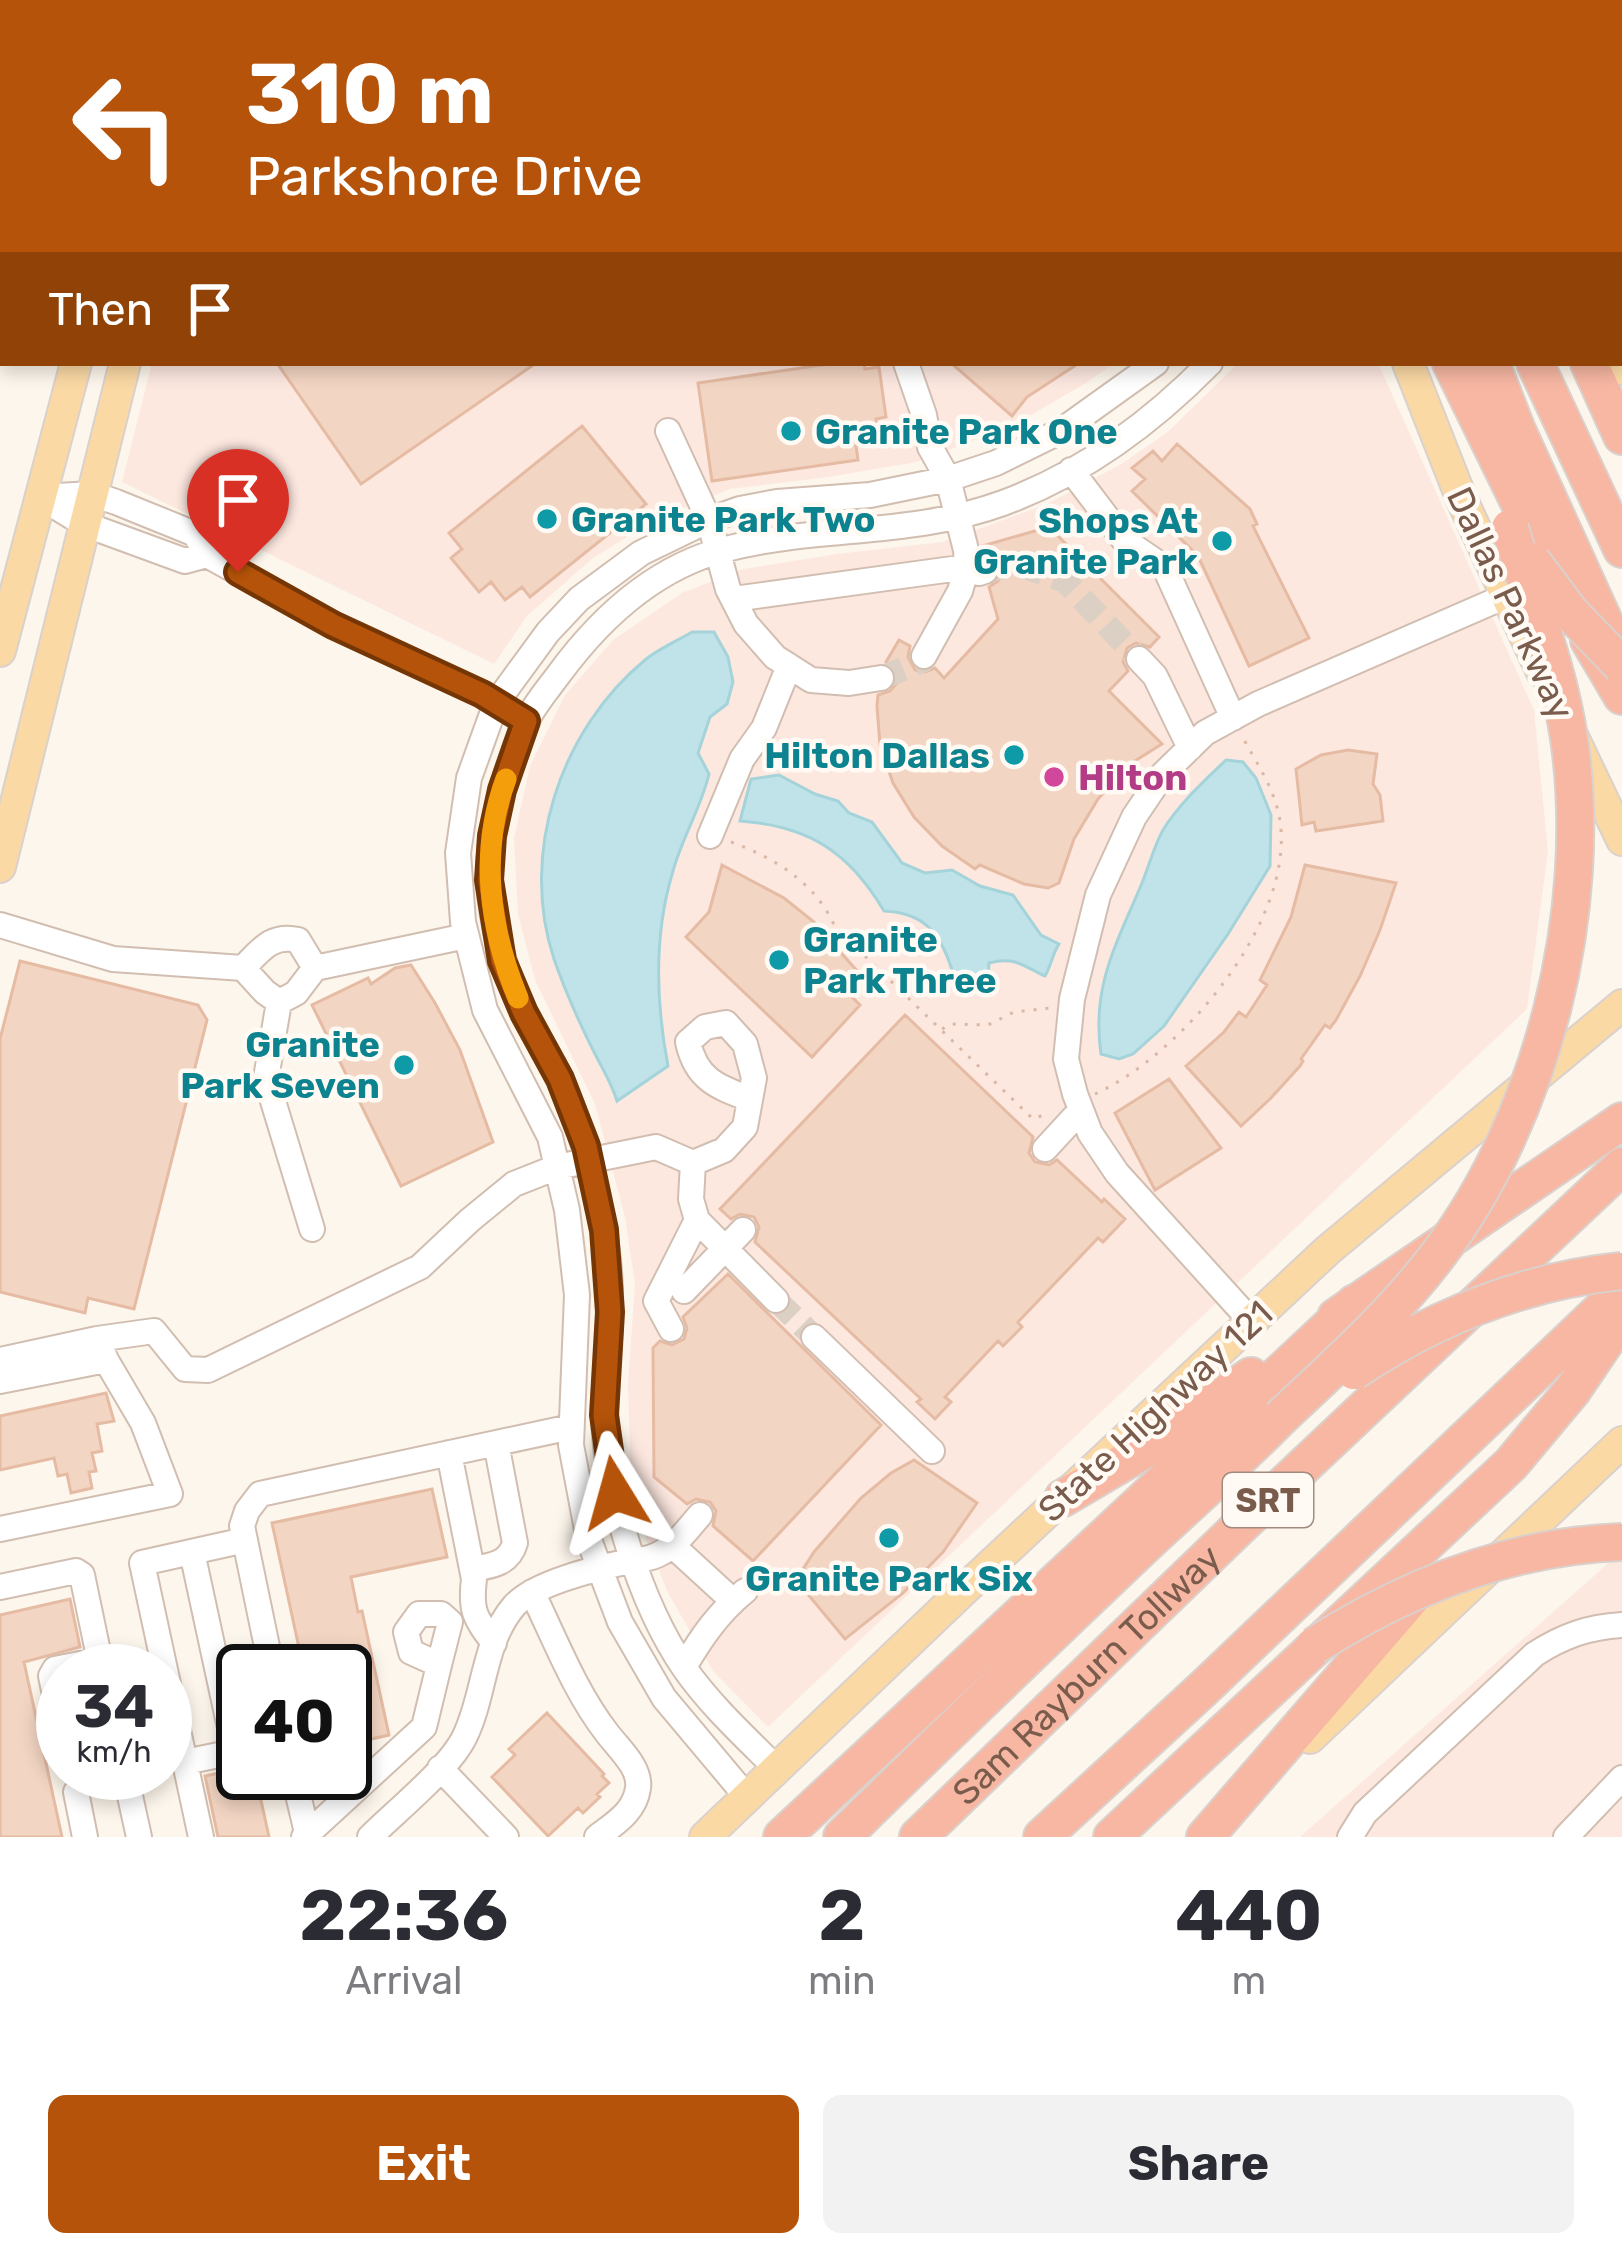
<!DOCTYPE html>
<html lang="en">
<head>
<meta charset="utf-8">
<style>
  body { margin:0; font-family:Rubik,sans-serif; background:#f2f2f3; color:#2b2b33; height:100vh; display:flex; flex-direction:column; font-size:45px; white-space:nowrap }
  * { box-sizing:border-box; margin:0 }
  p { font-size:39px; color:#7c7c81 }
  .icon { flex:none; width:66px; height:66px; fill:none; stroke:currentColor; stroke-width:2; stroke-linecap:round; stroke-linejoin:round }
  .map { position:relative; height:1837px; overflow:hidden }
  .details { display:flex; flex-direction:column; background:#fff; flex:1 }
  .details>* { flex:none }
  .top-card { position:absolute; left:0px; top:0px; width:1623px; height:366px; box-shadow:0 6px 18px #0003; background:#b45309; color:#fff; overflow:hidden }
  .speed { position:absolute; left:36px; top:1644px; display:flex; gap:24px; font-size:60px; font-weight:700; text-align:center }
  .speed>* { display:grid; place-content:center; width:156px; height:156px; border-radius:50%; background:#fff; box-shadow:0 6px 18px #0003; line-height:1 }
  .speed small { font-size:30px; font-weight:400 }
  .speed .limit { border:6px solid #111; border-radius:18px; background:#fff; color:#111 }
  .pin { position:absolute; display:grid; place-items:center; width:102px; height:102px; color:#fff; margin:-123px -51px; border-radius:50% 50% 50% 0; rotate:-45deg; box-shadow:0 0 12px #0007 }
  .pin .icon { rotate:45deg }
  .me { position:absolute; width:132px; margin:-66px; rotate:352deg; stroke-linejoin:round; filter:drop-shadow(0 0 9px #0008) }
  .turn { display:flex; align-items:center; gap:42px; height:252px; padding:0 48px; font-size:54px }
  .turn .icon { width:156px; height:156px; stroke-width:2.5 }
  .turn b { display:block; font-size:84px; line-height:102px }
  .then { display:flex; align-items:center; height:114px; padding:0 48px; background:#0003; gap:24px; font-size:45px }
  .eta { display:flex; justify-content:space-evenly; align-items:center; height:204px; text-align:center }
  .eta b { font-size:72px; font-weight:700; line-height:84px }
  .cta { display:flex; gap:24px; margin-top:auto; padding:24px 48px }
  .cta a { flex:1; height:138px; border-radius:18px; background:#b45309; color:#fff; font-size:48px; font-weight:700; line-height:138px; text-align:center }
  .cta a+a { background:#f2f2f3; color:#2b2b33 }
  .map>svg:first-child { display:block }
  .commercial { fill:#fde8e0 }
  .water { fill:#bfe3e8; stroke:#a5d3da; stroke-width:3 }
  .building { fill:#f3d5c3; stroke:#e6bba3; stroke-width:3 }
  .lines { fill:none; stroke-linecap:round; stroke-linejoin:round }
  .minor-tunnel { stroke:#dcd0c4; stroke-width:24; stroke-dasharray:24 12; stroke-linecap:butt }
  .minor-casing { stroke:#d1beb0; stroke-width:28 }
  .major-casing { stroke:#dad1cd; stroke-width:34 }
  .highway-casing { stroke:#dad1cd; stroke-width:40 }
  .path { stroke:#d9b8a5; stroke-width:3; stroke-dasharray:3 9; stroke-linecap:butt }
  .minor { stroke:#fff; stroke-width:24 }
  .major { stroke:#fbd9a5; stroke-width:30 }
  .highway { stroke:#f7b7a3; stroke-width:36 }
  .highway-bridge-casing { stroke:#dad1cd; stroke-width:40; stroke-linecap:butt }
  .highway-bridge { stroke:#f7b7a3; stroke-width:36 }
  .route-casing { stroke:#753606; stroke-width:30 }
  .route { stroke:#b45309; stroke-width:21 }
  .slow { stroke:#f59e0b; stroke-width:21 }
  .culture-dot { fill:#0f9aa8; stroke:#fffaf3; stroke-width:4.5 }
  .hotel-dot { fill:#d1479c; stroke:#fffaf3; stroke-width:4.5 }
  .labels { text-anchor:middle; stroke-width:9; stroke-linejoin:round; paint-order:stroke }
  .shield { fill:#fffaf3; stroke:#a28b7f; stroke-width:3 }
  .shield-label { font-size:33px; font-weight:bold; fill:#7a5c4d }
  .culture-label { font-size:36px; font-weight:bold; fill:#0d838f; stroke:#fffaf3; text-anchor:start }
  .street-label { font-size:36px; fill:#7a5c4d; stroke:#fffaf3 }
  .hotel-label { font-size:36px; font-weight:bold; fill:#b23c85; stroke:#fffaf3; text-anchor:start }
</style>
</head>
<body>
<div class="map">
<svg width="1622" height="1837" viewBox="0 0 1622 1837">
  <rect width="100%" height="100%" fill="#fdf6ec"/>
  <path class="commercial" d="M555,0H1227L1228,3H549Z
    M152,363H1114L1086,383L1012,426L916,462L829,477L730,489L656,519L593,558L527,616L494,664L122,482Z
    M1238,363H1378L1534,710L1548,851L1527,1009L768,1727L713,1671L668,1593L640,1523L630,1459L628,1383L635,1284L625,1217L595,1104L535,980L518,914L514,838L530,766L565,695L613,640L682,593L743,569L837,554L943,542L1047,504L1123,463L1169,431Z
    M1622,1551V1837H1300Z"/>
  <path class="water" d="M692,632H714L728,657L733,682L727,704L710,717L698,753L709,774C701,808 682,838 673,871C654,933 656,1003 668,1066L617,1101C612,1084 602,1068 594,1052C579,1022 565,991 554,959C519,854 560,730 645,660C658,649 677,641 692,632Z
    M1226,760L1243,762L1256,778L1271,815L1270,866L1228,934L1164,1026L1133,1054L1119,1059L1101,1054C1091,986 1117,943 1142,883C1149,866 1154,846 1163,830C1179,804 1204,781 1226,760Z
    M779,775L815,794L838,801L849,813L872,822L902,863L925,873L952,870L980,886L1013,895L1041,935L1059,944C1052,955 1051,966 1045,976C1023,966 1015,956 989,963L988,982L980,989L970,988L956,982C943,941 932,913 884,911C849,852 809,826 740,821L751,779Z"/>
  <path class="building" d="M277,363H536L361,484Z
    M835,363H864L865,369L879,367L886,417L876,419L879,442L856,446L858,460L712,481L698,383Z
    M951,363H1079L1027,397L1012,416Z
    M582,426L646,504L530,597L522,587L505,600L491,582L479,592L451,558L462,549L449,533Z
    M1177,444L1250,509L1257,524L1253,526L1309,638L1249,666L1198,556L1132,491L1145,479L1132,468L1153,451L1162,461Z
    M1049,527L1159,637L1150,647L1136,643L1127,648L1123,662L1128,671L1109,691L1162,744L1130,764L1098,799L1074,839L1059,883L1048,888L1024,884L980,865L975,869L942,846L914,817L893,783L880,745L877,706L878,695L890,691L897,683L894,669L886,662L899,640L910,646L908,657L915,670L925,672L935,668L944,678L998,619L989,587L998,581L1001,567L995,558L983,555L982,546Z
    M1348,750L1377,754L1373,784L1380,795L1383,821L1316,831L1314,822L1302,825L1296,769L1321,755Z
    M722,865L784,898L814,922L858,972L842,987L860,1005L812,1057L686,937L709,912Z
    M1305,865L1396,883L1380,930L1360,976L1336,1020L1330,1028L1325,1025L1301,1059L1303,1061L1300,1066L1271,1098L1241,1126L1186,1066L1224,1032L1239,1012L1246,1017L1267,985L1260,980L1291,917Z
    M20,961L198,1005L207,1020L134,1309L88,1298L85,1313L0,1292V1039Z
    M411,965L435,1003L460,1050L493,1142L401,1186L312,1005L368,978L371,984L395,968Z
    M905,1015L1033,1137L1029,1153L1035,1162L1049,1165L1057,1160L1102,1202L1104,1199L1125,1219L1103,1242L1098,1238L1018,1322L1022,1327L1003,1346L998,1341L945,1397L951,1402L935,1419L917,1402L921,1399L755,1242L759,1227L754,1217L740,1214L731,1219L720,1209Z
    M1169,1079L1221,1148L1155,1190L1115,1113Z
    M728,1274L881,1425L753,1561L713,1526L716,1511L710,1502L696,1499L687,1504L654,1477L653,1348L660,1341L672,1345L684,1339L687,1328L683,1317Z
    M106,1393L114,1421L97,1424L102,1451L92,1453L96,1471L89,1472L92,1488L71,1493L67,1474L58,1476L54,1458L0,1470V1416Z
    M914,1460L977,1503L943,1552L903,1593L845,1639L796,1580L814,1552L861,1498L891,1473Z
    M432,1489L447,1557L351,1577L358,1612L362,1611L389,1735L345,1745V1671H304L272,1523Z
    M70,1599L80,1647L24,1662L62,1837H0V1615Z
    M547,1713L604,1774L602,1776L609,1783L597,1794L600,1797L583,1813L578,1808L548,1836L492,1777L515,1755L509,1749Z
    M243,1768V1773H255L269,1837H218L205,1776Z"/>
  <g class="lines">
    <path class="minor-tunnel" d="M917,0L919,3
      M985,571L1016,564L1065,581L1139,659
      M881,678L922,661L924,656
      M776,1300L814,1337"/>
    <defs>
      <path id="minor" d="M34,0V3
        M598,0L599,2
        M717,0L718,3
        M1173,0V3
        M502,3L508,0
        M0,140L3,139
        M906,363L924,415L930,447L948,479L966,550L967,567L960,591L924,656
        M668,431L709,520L728,589L746,624L775,657L811,680L849,683L881,678
        M1071,470L1124,540L1165,568L1233,718
        M40,497L92,494L116,502L195,534L207,555L333,625L482,694L527,721
        M40,497L84,524L185,561L207,555
        M734,599L967,567L979,573L985,571
        M1139,659L1155,676L1190,748
        M710,836L742,759L764,728L789,666
        M0,925L113,959L243,968L265,992L279,1002L296,993L315,968L466,936
        M243,968C261,950 271,934 298,940L315,968
        M279,1002L266,1078L312,1229
        M1045,1149L1081,1110
        M693,1163L724,1150L745,1127L754,1078L745,1044L726,1023L705,1027L688,1042C696,1079 717,1087 750,1099
        M684,1291L743,1230
        M1251,1321L1117,1173L1090,1133L1075,1094L1066,1059L1072,999L1098,895L1134,817L1163,774L1205,733L1258,704L1506,596
        M671,1329L656,1301L697,1220
        M814,1337L932,1451
        M0,1360L97,1339L154,1331L185,1369L208,1370L420,1267L470,1220L514,1184L557,1167L656,1147L693,1163L691,1199L697,1220L776,1300
        M0,1381L106,1360
        M449,1453L474,1579C470,1611 475,1618 494,1643
        M0,1529L170,1494L143,1423L106,1360L97,1339
        M673,1546L733,1601
        M192,1552L235,1751
        M472,1569C491,1566 509,1564 515,1543L496,1443
        M0,1587L76,1571L82,1575L102,1671
        M532,1592C555,1639 575,1692 607,1733C619,1749 641,1768 638,1788C635,1812 614,1824 597,1837
        M419,1614H441L450,1622L440,1661H431L411,1652L406,1632Z
        M684,1667C701,1638 718,1613 745,1591
        M272,1671L242,1526L247,1511L260,1494L571,1427
        M63,1733L51,1676L55,1669L100,1660
        M185,1762L243,1750
        M440,1768L506,1837
        M777,1769C745,1737 711,1706 685,1669C640,1604 605,1491 604,1413C604,1380 610,1348 610,1316C611,1285 608,1249 601,1219C591,1171 581,1125 561,1080C550,1056 535,1035 524,1012C504,971 492,926 489,881C488,859 492,836 496,814C503,783 513,750 526,722C534,705 548,689 559,674C601,617 655,567 726,549C820,525 910,537 1003,503C1082,474 1152,422 1210,363
        M125,1773L139,1837
        M293,1773L308,1837
        M76,1792L85,1837
        M747,1797L664,1698L620,1622L589,1540L571,1445L577,1295L567,1210L550,1137L485,1010L463,922L458,853L469,778L496,703L548,632L579,599L641,553L709,520L740,509L777,502L870,495L948,479L996,463L1061,431L1156,363
        M201,1837L142,1563L245,1540
        M304,1837L424,1727L440,1661
        M370,1837C396,1811 450,1768 465,1736C485,1695 483,1642 514,1606C534,1583 594,1569 625,1562C633,1560 644,1560 652,1557C673,1550 686,1531 700,1515
        M1350,1837L1365,1813L1535,1654C1563,1636 1588,1627 1622,1625
        M1566,1837L1622,1778"/>
      <path id="major" d="M110,0L111,3
        M156,0L157,3
        M1290,0V3
        M1492,0L1493,3
        M1408,363L1462,500L1542,672
        M1620,363L1622,369
        M0,651L76,363
        M1573,737L1622,840
        M0,867L125,363
        M1310,1738L1622,1442
        M705,1837L968,1586L1328,1250L1622,1005"/>
      <g id="highway">
        <path d="M1312,0L1313,3"/>
        <path d="M1373,0V3"/>
        <path d="M1406,0L1407,3"/>
        <path d="M1451,0L1453,3"/>
        <path d="M1620,319L1622,322"/>
        <path d="M1451,363L1560,586"/>
        <path d="M1491,363L1516,428L1622,661"/>
        <path d="M1535,363L1622,549"/>
        <path d="M1589,363L1622,436"/>
        <path d="M1589,640L1622,696"/>
        <path d="M1336,1317L1622,1121"/>
        <path d="M1063,1498L1146,1449L1251,1376"/>
        <path d="M782,1837L1355,1303"/>
        <path d="M842,1837C942,1738 1044,1641 1146,1544C1191,1502 1237,1462 1280,1418"/>
        <path id="s1" d="M918,1837L1238,1528L1622,1166"/>
        <path d="M1042,1837L1205,1687L1622,1290"/>
        <path d="M1112,1837L1511,1464L1572,1391L1622,1317"/>
        <path d="M1205,1837L1422,1586"/>
      </g>
    </defs>
    <use href="#minor" class="minor-casing"/>
    <use href="#major" class="major-casing"/>
    <use href="#highway" class="highway-casing"/>
    <path class="path" d="M731,842C775,858 816,883 835,927L1033,1119L1046,1114
      M942,1029L951,1024L988,1025L1014,1012L1051,1008
      M1095,1094C1181,1055 1295,921 1280,821C1275,789 1257,764 1242,736"/>
    <use href="#minor" class="minor"/>
    <use href="#major" class="major"/>
    <use href="#highway" class="highway"/>
    <defs>
      <path id="highway-bridge" d="M1532,561L1570,612L1622,666
        M1354,1371C1435,1317 1525,1281 1622,1271
        M1280,1418C1335,1366 1392,1316 1438,1255C1543,1116 1594,910 1569,738C1558,665 1530,599 1510,528
        M1314,1646C1408,1586 1510,1546 1622,1542"/>
    </defs>
    <use href="#highway-bridge" class="highway-bridge-casing"/>
    <use href="#highway-bridge" class="highway-bridge"/>
  </g>
  <g class="lines">
    <defs>
      <path id="route" d="M238,572L333,625L482,694L526,721L502,790L492,836L489,880L502,961L524,1013L560,1079L586,1146L604,1230L610,1312L604,1415L615,1493"/>
    </defs>
    <use href="#route" class="route-casing"/>
    <use href="#route" class="route"/>
    <path class="slow" d="M506,779C479,851 489,928 518,998"/>
  </g>
  <g class="culture-dot">
    <circle cx="791" cy="431" r="12"/>
    <circle cx="547" cy="519" r="12"/>
    <circle cx="1222" cy="541" r="12"/>
    <circle cx="1014" cy="755" r="12"/>
    <circle cx="779" cy="960" r="12"/>
    <circle cx="404" cy="1065" r="12"/>
    <circle cx="889" cy="1538" r="12"/>
  </g>
  <circle class="hotel-dot" cx="1054" cy="777" r="12"/>
  <g class="labels">
    <rect class="shield" x="1223" y="1473" width="90" height="54" rx="9"/>
    <g class="shield-label">
      <text x="1268" y="1512">SRT</text>
    </g>
    <g class="culture-label">
      <text x="815" y="444">Granite Park One</text>
      <text x="571" y="532">Granite Park Two</text>
      <text x="1198" y="533" text-anchor="end">Shops At<tspan x="1198" dy="41">Granite Park</tspan></text>
      <text x="990" y="768" text-anchor="end">Hilton Dallas</text>
      <text x="803" y="952">Granite<tspan x="803" dy="41">Park Three</tspan></text>
      <text x="380" y="1057" text-anchor="end">Granite<tspan x="380" dy="41">Park Seven</tspan></text>
      <text x="889" y="1591" text-anchor="middle">Granite Park Six</text>
    </g>
    <g class="street-label">
      <text transform="translate(1511 603) rotate(65)" y="13">Dallas Parkway</text>
      <text transform="translate(1155 1411) rotate(-43)" y="13">State Highway 121</text>
      <text dy="13" stroke="none"><textPath href="#s1" startOffset="234">Sam Rayburn Tollway</textPath></text>
    </g>
    <g class="hotel-label">
      <text x="1078" y="790">Hilton</text>
    </g>
  </g>
</svg>
<div class="speed"><div>34<small>km/h</small></div><div class="limit">40</div></div>
<div class="pin" style="left:238px;top:572px;background:#d93025"><svg class="icon" aria-label="arrive" viewBox="0 0 24 24"><path d="M6 21V4h12l-3 4 3 4H6"/></svg></div>
<svg class="me" style="left:615px;top:1493px" viewBox="-20 -20 40 40"><path d="M0-17L14 15 0 8-14 15z" fill="#b45309" stroke="#fff" stroke-width="4"/></svg>
<div class="top-card">
<div class="turn"><svg class="icon" aria-label="left" viewBox="0 0 24 24"><path d="M17 20v-9H6M10 6l-5 5 5 5"/></svg><div><b>310 m</b>Parkshore Drive</div></div>
<div class="then">Then<svg class="icon" aria-label="arrive" viewBox="0 0 24 24"><path d="M6 21V4h12l-3 4 3 4H6"/></svg></div>
</div>
</div>
<section class="details">
<div class="eta">
<div><b>22:36</b><p>Arrival</p></div>
<div><b>2</b><p>min</p></div>
<div><b>440</b><p>m</p></div>
</div>
<div class="cta"><a>Exit</a><a>Share</a></div>
</section>
</body>
</html>
